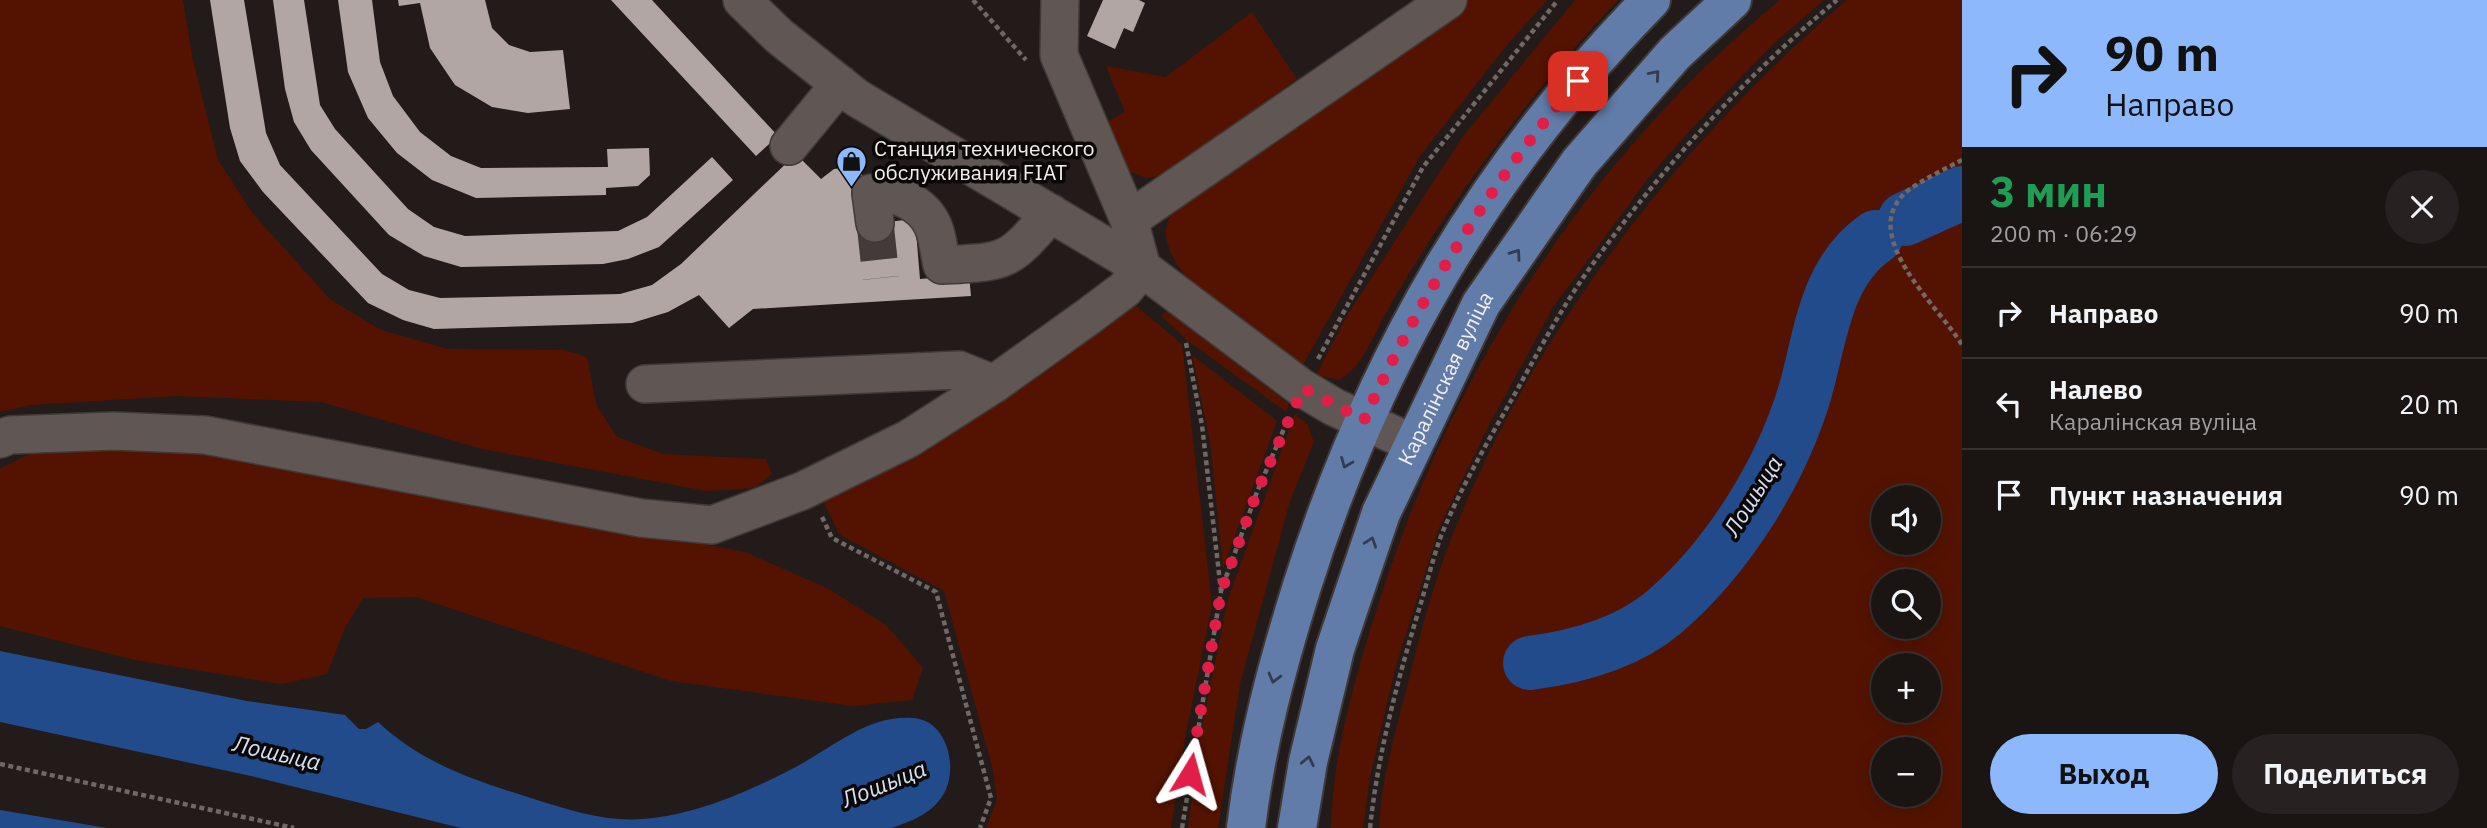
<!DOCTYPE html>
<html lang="ru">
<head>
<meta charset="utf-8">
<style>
  body { margin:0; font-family:"IBM Plex Sans",sans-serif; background:#272121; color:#f1f3f6; height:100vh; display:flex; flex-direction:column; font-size:26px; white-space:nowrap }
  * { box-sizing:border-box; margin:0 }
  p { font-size:23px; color:#9f9ea0 }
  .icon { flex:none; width:38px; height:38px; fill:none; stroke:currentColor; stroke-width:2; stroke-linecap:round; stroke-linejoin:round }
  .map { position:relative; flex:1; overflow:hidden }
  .panel { display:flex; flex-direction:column; background:#1a1413; width:525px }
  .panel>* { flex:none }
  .hud { background:#8db9fc; color:#111; overflow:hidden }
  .fabs { position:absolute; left:1871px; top:485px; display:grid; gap:14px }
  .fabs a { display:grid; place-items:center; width:70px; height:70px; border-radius:50%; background:#1a1413; box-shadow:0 4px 18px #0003,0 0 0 2px #383333; font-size:35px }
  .pin { position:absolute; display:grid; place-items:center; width:60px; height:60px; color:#fff; margin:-30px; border-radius:14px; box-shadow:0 4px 10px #0006 }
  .me { position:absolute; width:77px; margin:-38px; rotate:8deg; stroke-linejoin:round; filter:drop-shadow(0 0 5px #0008) }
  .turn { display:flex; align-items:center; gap:24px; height:147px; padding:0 28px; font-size:32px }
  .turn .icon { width:91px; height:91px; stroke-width:2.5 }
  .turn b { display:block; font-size:49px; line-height:60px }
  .round { display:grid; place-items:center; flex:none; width:74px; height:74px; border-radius:37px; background:#272121 }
  .head { display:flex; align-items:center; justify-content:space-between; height:119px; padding:0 28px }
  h1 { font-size:42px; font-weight:800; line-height:52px; color:#1e9e55 }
  .primary-button { display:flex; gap:14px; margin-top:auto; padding:14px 28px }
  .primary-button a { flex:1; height:80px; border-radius:42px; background:#8db9fc; color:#111; font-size:28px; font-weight:800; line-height:80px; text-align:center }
  .primary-button a+a { background:#272121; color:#f1f3f6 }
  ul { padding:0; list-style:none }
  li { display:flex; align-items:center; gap:21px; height:91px; padding:0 28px; border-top:2px solid #383333 }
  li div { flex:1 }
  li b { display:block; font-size:26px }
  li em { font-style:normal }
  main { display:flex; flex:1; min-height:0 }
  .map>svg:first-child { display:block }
  .green { fill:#541300; fill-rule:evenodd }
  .water { fill:#224b8b }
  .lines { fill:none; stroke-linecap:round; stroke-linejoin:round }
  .river { stroke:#224b8b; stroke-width:54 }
  .building { fill:#b1a6a3 }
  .minor-tunnel { stroke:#423b39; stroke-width:37; stroke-dasharray:37 18; stroke-linecap:butt }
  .minor-casing { stroke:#3f3938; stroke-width:40 }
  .major-casing { stroke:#3f3938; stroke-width:42 }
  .path { stroke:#6e6866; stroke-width:4.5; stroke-dasharray:5 3.5; stroke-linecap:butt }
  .minor { stroke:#605754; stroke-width:37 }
  .major { stroke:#627ca9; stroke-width:38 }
  .oneway { stroke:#323c4f }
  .route { stroke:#e11d48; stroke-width:12; stroke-dasharray:0 21.6 }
  .labels { text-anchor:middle; stroke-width:7; stroke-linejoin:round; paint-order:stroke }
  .poi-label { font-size:21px; fill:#f3eeec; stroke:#0a0706; text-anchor:start }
  .street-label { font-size:21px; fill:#f3eeec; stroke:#0a0706 }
  .water-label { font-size:23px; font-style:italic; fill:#d4e0f3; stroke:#0a0706 }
</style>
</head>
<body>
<main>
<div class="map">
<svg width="1962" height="828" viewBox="0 0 1962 828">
  <rect width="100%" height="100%" fill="#231b19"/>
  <path class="green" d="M0,0H183L192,56L218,160L253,214L331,300L381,330L448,349L564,350L587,357L596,404L617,437L663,454L766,459L772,474L754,488L707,491L482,449L321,402L178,396L30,405L0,412Z
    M1465,0H1547L1507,45L1420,156L1301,368C1261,338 1168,285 1166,233C1166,219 1174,209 1181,198Z
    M1575,0H1618C1531,92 1456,193 1392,302C1378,325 1364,367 1339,380L1316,375L1348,314L1461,139Z
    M1780,0H1824L1773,44L1691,129L1649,177L1554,306L1488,427L1439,528L1395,669L1370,777L1363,828H1331C1332,759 1353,686 1373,621C1447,377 1583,163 1780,0Z
    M1847,0H1962V828H1379C1381,780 1396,730 1408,683C1422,625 1438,567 1462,512C1545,317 1686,136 1847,0ZM1883,497H1928V542H1883ZM1883,581H1928V626H1883ZM1883,665H1928V710H1883ZM1883,749H1928V794H1883Z
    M1252,12L1297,79L1166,175L1146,178L1126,170L1105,123L1125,112L1106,66L1166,77Z
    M1135,305L1182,344L1212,604L1186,733L1171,828H986L997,800L993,770L944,591L839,534L818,489L921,450Z
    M1167,311L1289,404L1286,412L1188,341L1161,316Z
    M1192,355L1277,421L1223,568L1210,441Z
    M1295,414L1307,424L1314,442L1290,501L1240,684L1218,828H1188L1200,738L1228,599Z
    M197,447L745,552L829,589L887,626L923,668L912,700L853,706L671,681L416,597L363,598L345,628L327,674L282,684L135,660L0,626V469L36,451Z"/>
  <path class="water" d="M0,651L247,701L345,715L359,729H366L378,722C423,764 476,781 534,799C569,810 605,822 643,819C694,815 743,794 788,771C829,751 866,714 913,718C949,720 960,773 941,798C929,815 911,821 892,828H461L251,776L0,722Z
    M0,810L107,828H0Z"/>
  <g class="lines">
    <path class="river" d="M1905,219L1962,193
      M1530,663C1576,657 1627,643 1663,613C1728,558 1781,472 1805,392C1821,336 1825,272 1876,237"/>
  </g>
  <path class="building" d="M210,0H244L266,133L280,165L382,274L409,290L440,298L620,294L652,285L681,264L796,154L821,179L834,169L861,166L867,224L915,219L920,279L969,275L971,296L753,309L729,328L699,295L668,312L632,323L434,329L403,320L368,303L263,192L240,161L230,128Z
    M273,0H304L320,105L335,129L408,209L434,227L465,236L618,231L647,217L712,157L733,180L659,247L628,259L603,264L461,267L424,256L389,235L311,150L294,122L285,89Z
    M338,0H372L380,62L393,96L420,132L451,156L481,168L608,167L607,149L649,148L650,175L638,186L606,188V195L476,198L432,180L397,153L368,118L348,72Z
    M398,0H485L492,28L509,45L530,52L563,50L570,109L528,113L492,107L455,85L430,48L420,3L399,6Z
    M611,0H652L778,136L756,156Z
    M1103,0H1139L1145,3L1133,32L1124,28L1115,49L1087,36Z"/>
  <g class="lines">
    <path class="minor-tunnel" d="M875,223L881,278"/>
    <defs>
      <path id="minor" d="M742,0L779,36L857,98L1142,268L1302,388L1334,407L1414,444
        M789,146L840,84
        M1129,220L1448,0
        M875,223L871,193C895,191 923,203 933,226C938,237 939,253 942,265C1008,262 1008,263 1051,213
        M645,384L959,370L994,384
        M0,439L10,435L114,431L205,435L641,518L712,525L802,491L908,439L994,384L1089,316L1125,289L1142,268L1129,220L1059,55L1060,0"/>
      <g id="major">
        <path d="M1246,828C1256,744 1277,666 1302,586C1374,359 1484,170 1651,0"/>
        <path id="s1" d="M1297,828L1308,762L1335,649L1381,513L1481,304L1579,163L1675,53L1732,0"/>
      </g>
    </defs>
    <use href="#minor" class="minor-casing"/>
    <use href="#major" class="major-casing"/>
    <path class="path" d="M973,0L1026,60
      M1962,160C1945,169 1926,178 1910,189C1852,232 1940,307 1962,345
      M1186,343L1202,425L1221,591
      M1318,359L1423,167L1558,0
      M822,517L832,538L936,592L991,798L980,828
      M0,764L294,828
      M1182,828L1221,591L1257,492L1289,417
      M1370,828C1378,752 1398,679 1420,606C1427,583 1433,558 1441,536C1460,489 1487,443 1512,399C1536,356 1559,312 1587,272C1658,172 1743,78 1837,0"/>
    <use href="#minor" class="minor"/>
    <use href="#major" class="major"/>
  </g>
  <defs><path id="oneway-chevron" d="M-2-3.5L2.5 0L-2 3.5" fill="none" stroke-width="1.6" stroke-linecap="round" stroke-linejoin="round" transform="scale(1.75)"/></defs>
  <g class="oneway">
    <use href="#oneway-chevron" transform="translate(1655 75) rotate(-49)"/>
    <use href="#oneway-chevron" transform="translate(1516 254) rotate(-55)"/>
    <use href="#oneway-chevron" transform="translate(1346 463) rotate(112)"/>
    <use href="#oneway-chevron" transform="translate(1371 542) rotate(-71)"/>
    <use href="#oneway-chevron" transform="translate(1274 678) rotate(105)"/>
    <use href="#oneway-chevron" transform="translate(1308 761) rotate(-78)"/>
  </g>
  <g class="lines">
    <path class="route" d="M1190,774L1221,592L1257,492L1303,388L1364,420C1420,297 1490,184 1578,81"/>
  </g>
  <defs>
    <symbol id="shop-pin" viewBox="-11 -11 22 30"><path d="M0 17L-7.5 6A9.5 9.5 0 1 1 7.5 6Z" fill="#8db9fc" stroke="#0a0706"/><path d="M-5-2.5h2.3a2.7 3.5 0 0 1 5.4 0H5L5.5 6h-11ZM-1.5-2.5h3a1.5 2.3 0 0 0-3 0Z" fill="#111"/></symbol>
  </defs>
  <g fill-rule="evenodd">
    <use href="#shop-pin" x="834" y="144" width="35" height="47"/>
  </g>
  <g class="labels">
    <g class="poi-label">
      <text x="874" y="156">Станция технического<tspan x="874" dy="24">обслуживания FIAT</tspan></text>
    </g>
    <g class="street-label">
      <text dy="7" stroke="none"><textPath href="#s1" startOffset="476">Каралінская вуліца</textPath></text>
    </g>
    <g class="water-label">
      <text transform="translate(1753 496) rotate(-58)" y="8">Лошыца</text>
      <text transform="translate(277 753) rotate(13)" y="8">Лошыца</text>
      <text transform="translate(884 784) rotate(-22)" y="8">Лошыца</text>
    </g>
  </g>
</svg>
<div class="fabs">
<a><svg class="icon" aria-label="sound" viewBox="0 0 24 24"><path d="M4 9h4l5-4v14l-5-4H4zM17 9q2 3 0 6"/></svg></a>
<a><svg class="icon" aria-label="search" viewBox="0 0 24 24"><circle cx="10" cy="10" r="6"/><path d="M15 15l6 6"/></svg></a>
<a>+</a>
<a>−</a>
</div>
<div class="pin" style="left:1578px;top:81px;background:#d93025"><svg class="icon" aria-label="arrive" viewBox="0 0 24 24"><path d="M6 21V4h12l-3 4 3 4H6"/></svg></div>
<svg class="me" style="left:1190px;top:774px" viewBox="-20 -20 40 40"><path d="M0-17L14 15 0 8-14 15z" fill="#e11d48" stroke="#fff" stroke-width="4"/></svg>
</div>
<section class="panel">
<div class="hud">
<div class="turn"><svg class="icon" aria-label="right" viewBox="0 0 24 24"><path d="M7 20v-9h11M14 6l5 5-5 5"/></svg><div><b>90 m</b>Направо</div></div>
</div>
<div class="head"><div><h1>3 мин</h1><p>200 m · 06:29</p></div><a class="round"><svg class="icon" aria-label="close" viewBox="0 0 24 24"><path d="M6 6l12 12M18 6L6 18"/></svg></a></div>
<ul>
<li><svg class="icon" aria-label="right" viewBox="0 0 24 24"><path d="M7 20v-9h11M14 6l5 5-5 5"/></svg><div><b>Направо</b></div><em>90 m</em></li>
<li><svg class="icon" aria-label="left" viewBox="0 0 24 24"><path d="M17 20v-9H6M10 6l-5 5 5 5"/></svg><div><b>Налево</b><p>Каралінская вуліца</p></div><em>20 m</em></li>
<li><svg class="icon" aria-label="arrive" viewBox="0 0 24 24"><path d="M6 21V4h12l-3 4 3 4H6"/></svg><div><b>Пункт назначения</b></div><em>90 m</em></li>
</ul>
<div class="primary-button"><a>Выход</a><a>Поделиться</a></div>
</section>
</main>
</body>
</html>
